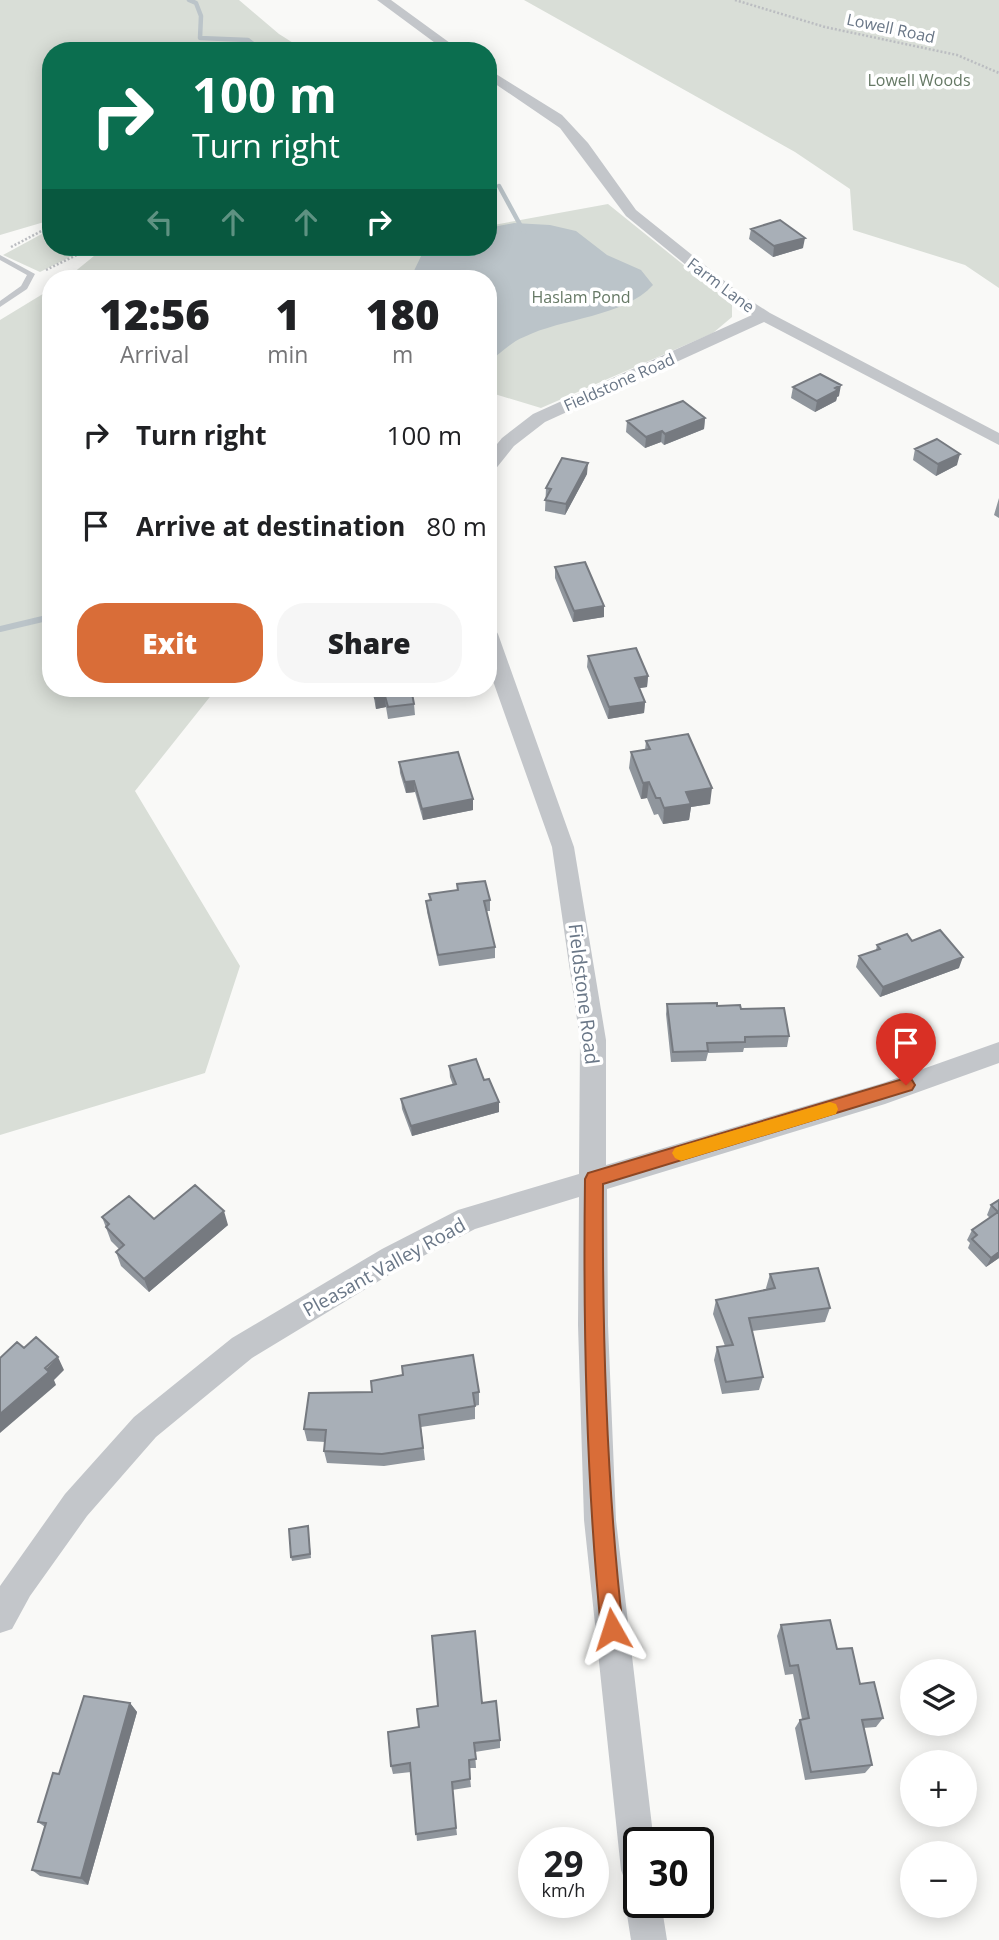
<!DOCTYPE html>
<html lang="en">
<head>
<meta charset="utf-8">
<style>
  body { margin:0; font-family:"Open Sans",sans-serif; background:#f6f6f6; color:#202124; height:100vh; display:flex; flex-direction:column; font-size:26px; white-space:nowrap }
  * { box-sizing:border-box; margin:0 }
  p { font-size:23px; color:#757577 }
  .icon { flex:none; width:38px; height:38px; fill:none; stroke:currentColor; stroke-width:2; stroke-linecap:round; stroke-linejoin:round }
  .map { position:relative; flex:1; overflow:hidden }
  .panel { position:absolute; left:42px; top:270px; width:455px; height:427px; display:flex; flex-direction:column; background:#fff; border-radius:28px; box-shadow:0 4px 18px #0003 }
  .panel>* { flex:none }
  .banner { position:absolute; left:42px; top:42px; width:455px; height:214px; border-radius:28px; box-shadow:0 4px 18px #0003; background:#0b6e4f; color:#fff; overflow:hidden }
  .tools { position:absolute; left:900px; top:1659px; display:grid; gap:14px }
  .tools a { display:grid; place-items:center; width:77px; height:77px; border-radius:50%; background:#fff; box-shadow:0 4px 18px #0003; font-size:35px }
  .speed { position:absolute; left:518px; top:1827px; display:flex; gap:14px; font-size:35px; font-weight:700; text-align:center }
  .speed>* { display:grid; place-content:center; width:91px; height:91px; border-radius:50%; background:#fff; box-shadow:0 4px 18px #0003; line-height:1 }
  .speed small { font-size:18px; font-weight:400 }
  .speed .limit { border:4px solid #111; border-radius:10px; background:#fff; color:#111 }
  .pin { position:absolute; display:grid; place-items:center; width:60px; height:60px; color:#fff; margin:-72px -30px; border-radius:50% 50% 50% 0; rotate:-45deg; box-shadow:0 0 7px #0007 }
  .pin .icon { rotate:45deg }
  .me { position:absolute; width:77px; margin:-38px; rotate:354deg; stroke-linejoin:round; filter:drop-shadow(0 0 5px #0008) }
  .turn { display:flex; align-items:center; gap:24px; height:147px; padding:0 35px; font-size:32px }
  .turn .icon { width:91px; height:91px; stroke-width:2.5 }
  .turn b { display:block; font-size:49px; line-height:60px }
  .lanes { display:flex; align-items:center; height:66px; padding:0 35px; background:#0003; justify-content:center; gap:35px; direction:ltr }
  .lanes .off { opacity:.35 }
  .eta { display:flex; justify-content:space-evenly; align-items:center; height:119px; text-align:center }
  .eta b { font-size:42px; font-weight:800; line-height:49px }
  .action { display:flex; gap:14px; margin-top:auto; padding:14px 35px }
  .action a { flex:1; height:80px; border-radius:28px; background:#d96d38; color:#fff; font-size:28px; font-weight:800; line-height:80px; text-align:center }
  .action a+a { background:#f6f6f6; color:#202124 }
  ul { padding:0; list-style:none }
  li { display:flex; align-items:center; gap:21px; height:91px; padding:0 35px }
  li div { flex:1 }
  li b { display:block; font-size:26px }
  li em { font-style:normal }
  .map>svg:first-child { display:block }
  .green { fill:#d9ded7 }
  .water { fill:#bbc4c9 }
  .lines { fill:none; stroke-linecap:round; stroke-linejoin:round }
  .stream-far1 { stroke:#bbc4c9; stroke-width:4.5 }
  .stream { stroke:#bbc4c9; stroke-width:6 }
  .path { stroke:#bbbdc1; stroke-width:2.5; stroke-dasharray:2 2; stroke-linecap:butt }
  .lane { fill:#c3c6ca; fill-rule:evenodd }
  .street { fill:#c3c6ca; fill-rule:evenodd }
  .wall { fill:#90969d }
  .shaded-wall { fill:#767a80 }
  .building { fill:#a8afb7; stroke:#767a80; stroke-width:2 }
  .route { fill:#d96d38; stroke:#8d4724; stroke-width:2 }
  .slow { fill:#f59e0b }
  .labels { text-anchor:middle; stroke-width:7; stroke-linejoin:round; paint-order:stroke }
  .far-street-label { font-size:16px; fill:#6a7787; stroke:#fff }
  .far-park-label { font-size:16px; fill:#667965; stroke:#fff }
  .street-label { font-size:19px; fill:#6a7787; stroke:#fff }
</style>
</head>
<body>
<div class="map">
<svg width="999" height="1940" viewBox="0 0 999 1940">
  <rect width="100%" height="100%" fill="#f9f9f7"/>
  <path class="green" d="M0,0H239L279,34L306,51H51V220L0,235Z
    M524,0H999V288L965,265L853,230L850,189L795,152Z
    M608,204L732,304V317L713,333L541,408L488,392V278H67L105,247H488V226Z
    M51,229V247H90L40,272L3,255Z
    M51,289V688H217L135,791L240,966L205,1073L0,1135V320Z"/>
  <path class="water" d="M514,223L550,225L576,231L607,255L641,270L653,285C624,317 562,318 524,337C511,342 500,354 488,362V278L411,277L424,250L429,247H488V228Z"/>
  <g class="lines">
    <path class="stream-far1" d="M189,0L196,3L201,16L200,38L248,40L262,51
      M488,175L492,176
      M499,186L524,232"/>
    <path class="stream" d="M0,629L51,617"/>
    <path class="path" d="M735,0L825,27L957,55L999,73
      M11,247L51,226
      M46,270L93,247"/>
    <path class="lane" d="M0,255L35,274L27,289L0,307V301L21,286L27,275L0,260Z"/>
    <path class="street" d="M377,0H391L461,51H446Z
      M488,69L562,115L588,143L636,210L742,295L770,313L999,433V445L764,322L545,422L514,446L494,471L488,472V455L502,438L533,414L752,315L730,301L626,216L560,128L488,79Z
      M488,628L495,629L498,634L574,847L606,1040V1165L883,1083L999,1042V1063L885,1104L607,1189L608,1325L616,1520L654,1843H639V1902H661L667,1940H631L625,1902L630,1889L636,1887L626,1883L621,1870L584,1520L578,1325L579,1197L475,1229L402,1267L252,1358L156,1437L87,1516L30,1596L12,1629L0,1633V1586L65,1494L134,1417L232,1338L382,1249L458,1210L579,1174L580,1040L552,847L488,667Z"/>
  </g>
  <path class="wall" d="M751,229L803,248L773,257L749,239Z
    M793,387L839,396L837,397L836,401L815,412L791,398Z
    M705,418L704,429L664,445L661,442L645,448L626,432L627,421Z
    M915,449L957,465L936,476L913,460Z
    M587,474L565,515L545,511L546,488Z
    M999,498V518L994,515Z
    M555,567L604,606V617L573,622L555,578Z
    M588,656L648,676L647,687L639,688L645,702L644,713L608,719L587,667Z
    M372,688H411L414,704L415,715L388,719L386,707L376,709Z
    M646,741L710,804L691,807L689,820L663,824L658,814L654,815L647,798L641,799L629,768L631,752L645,750Z
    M399,762L473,799V810L423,820L415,792L406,793L400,773Z
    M457,884L490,900V911H486L495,947V958L439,966L427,912L426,901L430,900L429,894L457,890Z
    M877,945L959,968L880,997L856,967L859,956L876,950Z
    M667,1004L717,1006L741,1009L789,1036L787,1047L744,1048L743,1052L708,1053L706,1061L671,1062L666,1014Z
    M449,1066L484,1080L499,1112L412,1136L402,1109L401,1099L453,1085L450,1077Z
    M999,1200V1258L986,1267L968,1248L970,1243L967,1240L972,1230L990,1218L987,1215L991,1205Z
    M102,1217L154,1219L228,1225L149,1292L121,1266L116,1252L119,1249L111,1241Z
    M770,1274L830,1308L825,1322L752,1331L763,1377L759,1390L722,1394L714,1360L717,1347L725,1346L713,1314L716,1300L767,1290L766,1288Z
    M479,1392V1405L475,1406V1419L421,1427L425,1460L384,1466L327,1463L324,1451L325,1442L307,1441L304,1429Z
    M308,1526L311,1558L292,1561L291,1557Z
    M781,1625L837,1649L883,1718L876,1727L863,1728L872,1765L865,1773L805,1780L795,1728L800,1720L802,1719L793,1674L785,1675L777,1636Z
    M130,1703L137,1712L88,1885L40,1876L32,1870L45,1827L38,1822Z
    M482,1703L500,1740V1748L475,1752L476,1768H469L471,1787L452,1790L457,1835L417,1841L411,1772L393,1774L391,1766L419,1727L438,1706Z"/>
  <path class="shaded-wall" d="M805,238L803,248L773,257L774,246Z
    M841,385L839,396L837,397L836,401L815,412L817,401Z
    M705,418L704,429L664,445L665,434Z
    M662,431L661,442L645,448L646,437Z
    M960,454L957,465L936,476L938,464Z
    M588,463L587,474L565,515L566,504Z
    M604,606V617L573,622L574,611Z
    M648,676L647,687L634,689L635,678Z
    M385,696L386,707L376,709L375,698Z
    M645,702L644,713L608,719L609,707Z
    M414,781L415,792L406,793L405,782Z
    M649,782L647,798L641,799L643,783Z
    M712,788L710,804L691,807L689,820L663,824L664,808L686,792Z
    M473,799V810L423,820L422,809Z
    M963,957L959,968L880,997L883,987Z
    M499,1102V1112L412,1136L411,1126Z
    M224,1211L228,1225L149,1292L144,1279Z
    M999,1252V1258L986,1267L991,1258Z
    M58,1357L64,1370L54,1380L56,1385L0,1433V1414Z
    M130,1703L137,1712L88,1885L81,1878Z"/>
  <path class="building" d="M780,220L805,238L774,246L751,229Z
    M820,374L841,385L835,388L838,390L817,401L793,387Z
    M683,401L705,418L665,434L662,431L646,437L627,421Z
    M937,439L960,454L938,464L915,449Z
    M562,458L588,463L566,504L545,500L551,489L546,488Z
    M585,562L604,606L574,611L555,567Z
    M636,648L648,676L635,678L645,702L609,707L588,656Z
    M373,688H411L414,704L388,707L385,696L375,698Z
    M688,734L712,788L686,792L691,804L664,808L660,798H656L649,782L643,783L631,752L650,749L646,741Z
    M458,752L473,799L422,809L414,781L405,782L399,762Z
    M485,881L490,900L484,901L495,947L438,955L426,901L431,900L429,894L458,890L457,884Z
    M940,930L963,957L883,987L859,956L880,949L877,945L907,934L912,941Z
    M717,1003V1006L740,1005L741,1009L784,1008L789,1036L745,1037V1042L707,1043L708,1051L673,1052L667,1004Z
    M476,1059L484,1080L489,1079L499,1102L411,1126L401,1099L456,1084L449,1066Z
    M195,1185L224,1211L144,1279L116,1252L124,1245L106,1227L109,1224L102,1217L129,1196L154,1219Z
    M999,1200V1252L991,1258L972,1239L977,1235L972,1230L998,1212L991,1205Z
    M818,1268L830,1308L749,1318L763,1377L726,1382L717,1347L733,1345L716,1300L775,1288L770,1274Z
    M36,1337L58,1357L45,1368L49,1372L0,1414V1358L17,1342L24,1348Z
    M473,1355L479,1392L473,1393L475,1406L419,1415L423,1448L382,1454L324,1451L326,1430L304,1429L309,1393L372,1392L371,1381L403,1375L402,1366Z
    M308,1526L310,1554L291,1557L289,1529Z
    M830,1620L837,1649L852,1648L860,1684L874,1682L883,1718L862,1720L872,1765L811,1772L800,1720L809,1718L798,1665L790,1666L781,1625Z
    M475,1631L482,1703L496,1701L500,1740L474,1743L476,1759L469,1760L470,1779L452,1782L456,1828L416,1834L410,1763L391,1766L388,1732L419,1727L417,1709L438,1706L432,1636Z
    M84,1696L130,1703L81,1878L32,1870L46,1823L38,1822L53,1773L59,1774Z"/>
  <path class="route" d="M906,1078L912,1080L915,1085L912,1090L603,1184C602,1333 606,1480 623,1629L620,1636L612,1639L605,1636L601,1629C586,1479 583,1330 585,1179L588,1173Z"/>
  <path class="slow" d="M830,1102L836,1104L838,1109L836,1114L681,1161L675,1158L672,1153L675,1148L681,1146Z"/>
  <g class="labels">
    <g class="far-street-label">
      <text transform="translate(891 28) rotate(12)" y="6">Lowell Road</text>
      <text transform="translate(721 285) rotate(37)" y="6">Farm Lane</text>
      <text transform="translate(619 382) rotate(-24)" y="6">Fieldstone Road</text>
    </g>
    <g class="far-park-label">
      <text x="919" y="86">Lowell Woods</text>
      <text x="581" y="303">Haslam Pond</text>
    </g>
    <g class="street-label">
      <text transform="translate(584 994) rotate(83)" y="7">Fieldstone Road</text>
      <text transform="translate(384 1267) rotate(-29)" y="7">Pleasant Valley Road</text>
    </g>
  </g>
</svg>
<div class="tools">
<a><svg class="icon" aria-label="layers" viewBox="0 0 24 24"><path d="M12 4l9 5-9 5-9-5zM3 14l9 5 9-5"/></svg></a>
<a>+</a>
<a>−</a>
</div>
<div class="speed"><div>29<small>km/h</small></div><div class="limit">30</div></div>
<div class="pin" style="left:906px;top:1085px;background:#d93025"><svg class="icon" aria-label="arrive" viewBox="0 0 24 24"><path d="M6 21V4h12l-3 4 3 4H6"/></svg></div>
<svg class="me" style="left:612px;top:1629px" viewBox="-20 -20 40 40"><path d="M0-17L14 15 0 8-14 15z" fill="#d96d38" stroke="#fff" stroke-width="4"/></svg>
<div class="banner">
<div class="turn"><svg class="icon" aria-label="right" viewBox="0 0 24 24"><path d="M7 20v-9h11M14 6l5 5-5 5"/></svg><div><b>100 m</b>Turn right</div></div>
<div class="lanes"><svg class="icon off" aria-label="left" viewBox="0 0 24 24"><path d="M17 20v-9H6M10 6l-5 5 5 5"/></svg><svg class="icon off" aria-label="ahead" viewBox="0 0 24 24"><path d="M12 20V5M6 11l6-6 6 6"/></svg><svg class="icon off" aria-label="ahead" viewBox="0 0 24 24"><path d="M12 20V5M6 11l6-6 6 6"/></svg><svg class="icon" aria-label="right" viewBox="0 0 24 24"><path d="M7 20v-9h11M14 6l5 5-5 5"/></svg></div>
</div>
<section class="panel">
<div class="eta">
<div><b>12:56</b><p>Arrival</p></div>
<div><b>1</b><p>min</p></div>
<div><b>180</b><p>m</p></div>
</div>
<ul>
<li><svg class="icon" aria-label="right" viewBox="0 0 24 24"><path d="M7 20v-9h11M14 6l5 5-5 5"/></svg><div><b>Turn right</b></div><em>100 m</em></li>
<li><svg class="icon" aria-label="arrive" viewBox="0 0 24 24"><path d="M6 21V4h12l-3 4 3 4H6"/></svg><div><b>Arrive at destination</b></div><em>80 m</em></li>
</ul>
<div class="action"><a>Exit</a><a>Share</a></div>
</section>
</div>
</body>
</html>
